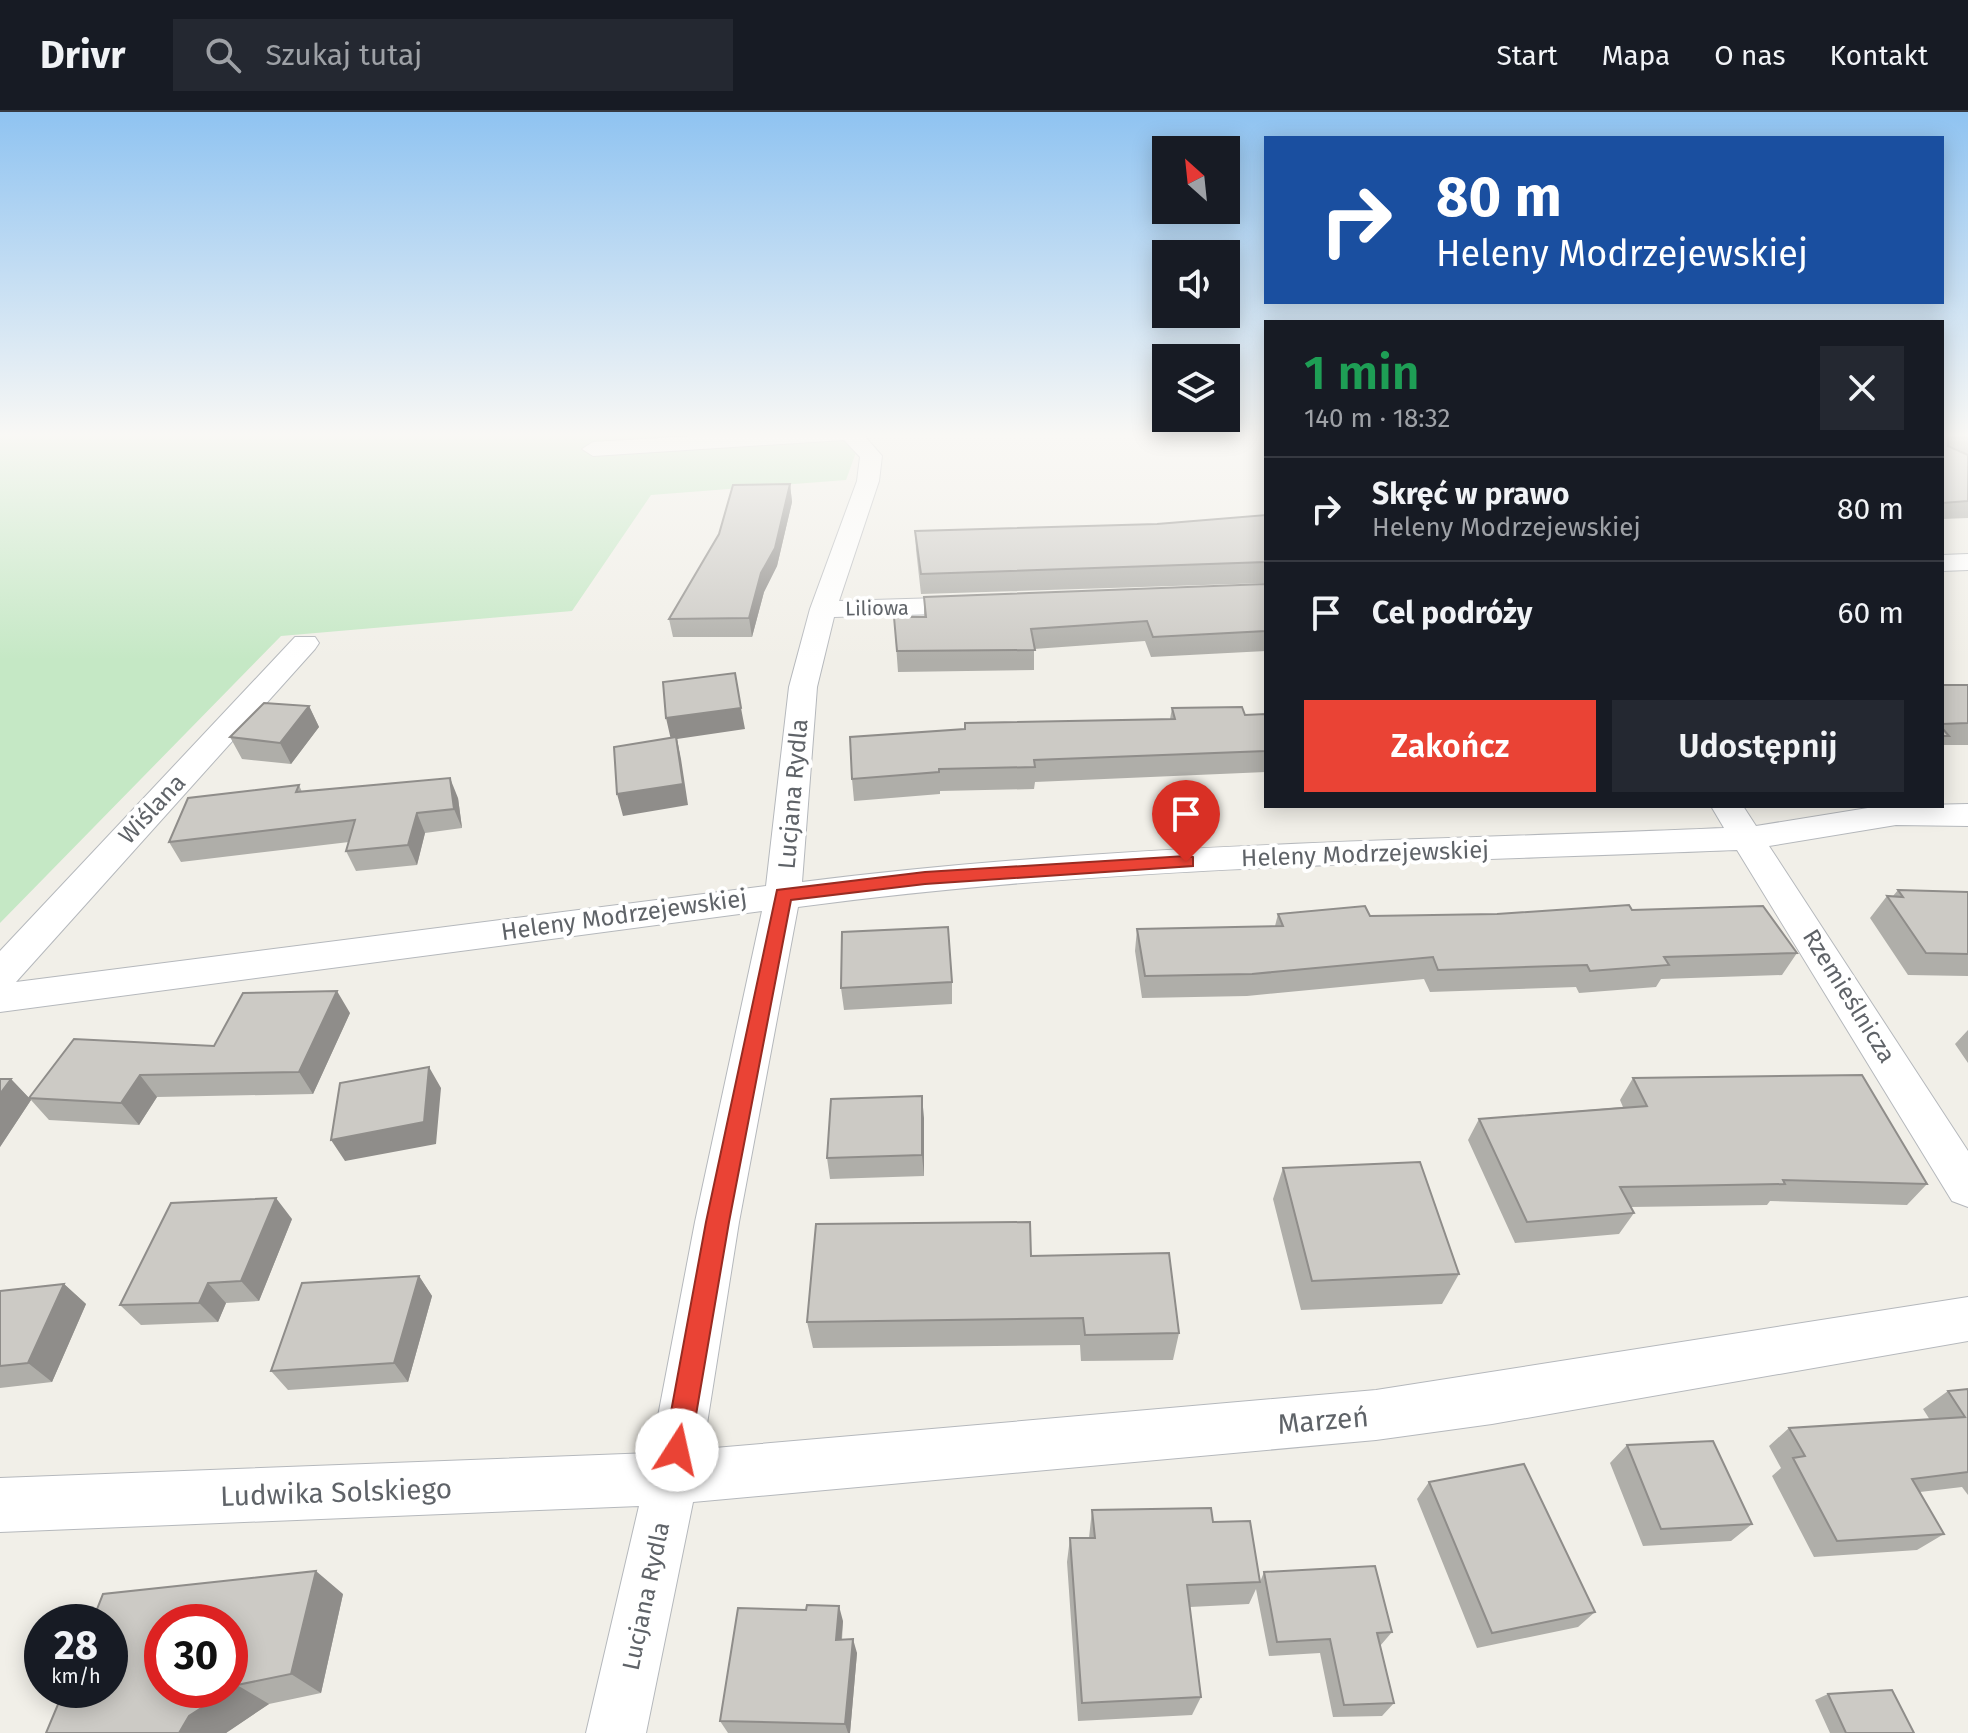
<!DOCTYPE html>
<html lang="pl">
<head>
<meta charset="utf-8">
<style>
  body { margin:0; font-family:"Fira Sans",sans-serif; background:#242831; color:#f1f3f6; height:100vh; display:flex; flex-direction:column; font-size:30px; white-space:nowrap }
  * { box-sizing:border-box; margin:0 }
  p { font-size:26px; color:#9ea1a6 }
  .icon { flex:none; width:44px; height:44px; fill:none; stroke:currentColor; stroke-width:2; stroke-linecap:round; stroke-linejoin:round }
  .map { position:relative; flex:1; overflow:hidden }
  .details { position:absolute; left:1264px; top:208px; width:680px; height:488px; display:flex; flex-direction:column; background:#171b24; border-radius:0px; box-shadow:0 4px 20px #0003 }
  .details>* { flex:none }
  .hud { position:absolute; left:1264px; top:24px; width:680px; height:168px; border-radius:0px; box-shadow:0 4px 20px #0003; background:#1a4fa0; color:#fff; overflow:hidden }
  .needle { width:52px; rotate:333deg }
  .buttons { position:absolute; left:1152px; top:24px; display:grid; gap:16px }
  .buttons a { display:grid; place-items:center; width:88px; height:88px; border-radius:0px; background:#171b24; box-shadow:0 4px 20px #0003; font-size:40px }
  .speed { position:absolute; left:24px; top:1492px; display:flex; gap:16px; font-size:40px; font-weight:700; text-align:center }
  .speed>* { display:grid; place-content:center; width:104px; height:104px; border-radius:50%; background:#171b24; box-shadow:0 4px 20px #0003; line-height:1 }
  .speed small { font-size:20px; font-weight:400 }
  .speed .limit { border:12px solid #d22; background:#fff; color:#111 }
  .pin { position:absolute; display:grid; place-items:center; width:68px; height:68px; color:#fff; margin:-82px -34px; border-radius:50% 50% 50% 0; rotate:-45deg; box-shadow:0 0 8px #0007 }
  .pin .icon { rotate:45deg }
  .me { position:absolute; width:88px; margin:-44px; rotate:10deg; stroke-linejoin:round; filter:drop-shadow(0 0 6px #0008) }
  .turn { display:flex; align-items:center; gap:28px; height:168px; padding:0 40px; font-size:36px }
  .turn .icon { width:104px; height:104px; stroke-width:2.5 }
  .turn b { display:block; font-size:56px; line-height:68px }
  .round { display:grid; place-items:center; flex:none; width:84px; height:84px; border-radius:0px; background:#242831 }
  .summary { display:flex; align-items:center; justify-content:space-between; height:136px; padding:0 40px }
  h1 { font-size:48px; font-weight:600; line-height:60px; color:#1e9e55 }
  .cta { display:flex; gap:16px; margin-top:auto; padding:16px 40px }
  .cta a { flex:1; height:92px; border-radius:0px; background:#ea4335; color:#fff; font-size:32px; font-weight:600; line-height:92px; text-align:center }
  .cta a+a { background:#242831; color:#f1f3f6 }
  ul { padding:0; list-style:none }
  li { display:flex; align-items:center; gap:24px; height:104px; padding:0 40px; border-top:2px solid #363941 }
  li div { flex:1 }
  li b { display:block; font-size:30px }
  li em { font-style:normal }
  header { display:flex; align-items:center; gap:48px; box-sizing:border-box; height:112px; padding:0 40px; background:#171b24; border-bottom:2px solid #363941 }
  header strong { font-size:38px }
  nav { display:flex; gap:44px; margin-inline-start:auto; font-size:28px }
  .search { width:560px; height:72px; background:#242831; display:flex; align-items:center; gap:20px; box-sizing:border-box; padding:0 28px; border-radius:0px; color:#9ea1a6; font-size:30px }
  .map>svg:first-child { display:block }
  .green { fill:#c5e8c5 }
  .lines { fill:none; stroke-linecap:round; stroke-linejoin:round }
  .minor-casing { stroke:#b5b8bc; stroke-width:2 }
  .minor { fill:#fff; fill-rule:evenodd }
  .wall { fill:#afaea9 }
  .shaded-wall { fill:#8f8d8a }
  .building { fill:#cccac5; stroke:#8f8d8a; stroke-width:2 }
  .route { fill:#ea4335; stroke:#982c22; stroke-width:2 }
  .labels { text-anchor:middle; stroke-width:8; stroke-linejoin:round; paint-order:stroke }
  .far-street-label { font-size:20px; fill:#5f6368; stroke:#fff }
  .street-label { font-size:24px; fill:#5f6368; stroke:#fff }
  .near-street-label { font-size:28px; fill:#5f6368; stroke:#fff }
</style>
</head>
<body>
<header>
<strong>Drivr</strong>
<div class="search"><svg class="icon" aria-label="search" viewBox="0 0 24 24"><circle cx="10" cy="10" r="6"/><path d="M15 15l6 6"/></svg>Szukaj tutaj</div>
<nav><a>Start</a><a>Mapa</a><a>O nas</a><a>Kontakt</a></nav>
</header>
<div class="map">
<svg width="1968" height="1621" viewBox="0 0 1968 1621">
  <rect width="100%" height="100%" fill="#f1efe8"/>
  <path class="green" d="M0,321H863L846,368L651,383L572,499L281,524L0,811Z"/>
  <g class="lines">
    <defs>
      <path id="minor" d="M745,321H862L882,344L879,369L839,489L973,485L982,487L986,493L982,499L973,501L834,505L817,575L802,770C1107,731 1417,729 1724,716L1711,694H1743L1756,714L1880,694L1968,692V714L1896,713L1769,734L1968,1039V1095L1952,1089L1737,738C1424,751 1109,753 798,795L739,1110L703,1337L1376,1278L1968,1185V1229L1492,1312L1376,1328L693,1390L646,1621H586L639,1394L0,1420V1366L651,1341L695,1110L762,799L0,900V839L295,525H315L319,531L315,537L16,870L766,774L789,575L810,497L857,369L860,345L844,328L593,344L582,337L593,330Z
        M1968,442V458L1942,459V443Z"/>
    </defs>
    <use href="#minor" class="minor-casing"/>
    <use href="#minor" class="minor"/>
  </g>
  <path class="wall" d="M1942,321H1968V406L1942,407Z
    M790,372L792,390L777,454L764,480L752,525H673L669,507Z
    M1266,403V471L921,482L916,438L915,419L1157,412Z
    M1266,472V539L1151,545L1145,529L1034,537V558L898,560L894,505H924V485Z
    M1942,573H1968V633H1943L1942,634Z
    M309,594L319,615L291,652L242,647L230,625Z
    M1172,596L1245,603L1266,602V660L1035,670L1034,677L940,679V682L854,689L852,667L1170,607Z
    M299,673L302,680L458,686L462,716L425,721L417,753L356,759L346,739L349,730L181,750L169,730Z
    M1898,778L1968,780V864L1908,863L1870,806L1887,784H1893Z
    M1632,798L1797,841L1782,863L1661,867L1656,875L1579,881L1576,875L1430,880L1424,867L1247,884L1142,886L1135,839L1137,817L1275,814L1278,802L1370,804L1497,802Z
    M952,870V892L844,898L841,876Z
    M350,901L313,982L157,985L139,1013L49,1008L31,988L0,1035L11,967L29,986L214,934Z
    M1968,918V951L1955,932Z
    M1633,966L1927,1072L1907,1093L1770,1089L1767,1093L1631,1095L1634,1101L1619,1122L1515,1131L1468,1028L1479,1007L1623,995L1620,988Z
    M924,1006V1064L830,1067L827,1046Z
    M1283,1056L1459,1162L1442,1192L1301,1198L1273,1087Z
    M292,1107L259,1189L226,1191L218,1210L141,1213L120,1193Z
    M1031,1144L1179,1221L1173,1248L1081,1249L1080,1233L813,1236L807,1210Z
    M419,1164L432,1184L408,1270L288,1278L271,1259Z
    M64,1172L86,1192L52,1270L0,1276V1179Z
    M1968,1277V1383L1962,1375L1920,1380L1944,1422L1917,1438L1814,1445L1772,1364L1781,1356L1769,1334L1789,1316L1930,1308L1923,1297L1948,1279Z
    M1627,1333L1752,1412L1731,1429L1643,1434L1610,1351Z
    M1429,1370L1595,1500L1578,1515L1477,1536L1417,1387Z
    M1092,1398L1213,1410L1260,1470L1264,1460L1392,1520L1380,1534L1394,1591L1382,1604L1333,1605L1320,1541L1269,1544L1256,1477L1249,1492L1190,1495L1201,1585L1192,1603L1078,1609L1067,1450L1070,1426H1089Z
    M343,1482L321,1581L269,1592L226,1621H46Z
    M843,1509L842,1528L857,1541L850,1621H728L720,1609Z
    M1828,1582L1914,1621H1830L1815,1588Z"/>
  <path class="shaded-wall" d="M790,372L792,390L777,454L764,480L752,525L749,506L761,461Z
    M309,594L319,615L291,652L280,631Z
    M741,596L745,617L677,627L681,647L688,693L623,704L617,682L671,628L666,606Z
    M450,666L458,686L462,716L454,697Z
    M417,701L425,721L417,753L408,733Z
    M337,879L350,901L313,982L299,960Z
    M429,955L441,976L436,1032L345,1049L331,1028Z
    M140,963L157,985L139,1013L121,991Z
    M11,967L31,988L0,1035V982Z
    M922,984L924,1006V1064L922,1043Z
    M276,1086L292,1107L259,1189L241,1169Z
    M419,1164L432,1184L408,1270L394,1251Z
    M208,1171L226,1191L218,1210L199,1191Z
    M64,1172L86,1192L52,1270L28,1251Z
    M316,1459L343,1482L321,1581L291,1562Z
    M839,1494L843,1509L840,1542L836,1528Z
    M853,1527L857,1541L850,1621H848L845,1612Z
    M237,1573L269,1592L226,1621H179L189,1604Z"/>
  <path class="building" d="M1942,321H1948V334L1968,343V389L1942,391Z
    M790,372L775,436L761,461L749,506L669,507L719,422L733,373Z
    M1266,403V450L921,462L915,419L1157,412Z
    M1266,472V519L1153,525L1147,509L1031,517L1035,538L897,539L894,505H926L924,485Z
    M735,561L741,596L666,606L663,570Z
    M1942,573H1968V611L1942,612Z
    M264,591L309,594L280,631L230,625Z
    M1242,595L1245,603L1266,602V639L1034,648L1035,655L939,657V660L852,667L850,625L965,617V611L1175,607L1172,596Z
    M1942,616L1949,624H1942Z
    M676,625L683,672L617,682L614,635Z
    M450,666L454,697L417,701L408,733L346,739L355,708L169,730L188,686L299,673L296,680Z
    M1898,778L1968,780V842L1926,841L1887,784L1903,785Z
    M1629,793L1632,798L1763,794L1797,841L1664,845L1669,853L1590,859L1587,853L1438,858L1433,845L1252,862L1145,864L1137,817L1283,814L1278,802L1365,794L1370,804L1497,802Z
    M948,815L952,870L841,876L842,820Z
    M337,879L299,960L140,963L121,991L29,986L74,927L214,934L243,881Z
    M429,955L424,1010L331,1028L340,971Z
    M1862,963L1927,1072L1783,1068L1785,1072L1620,1075L1634,1101L1527,1110L1479,1007L1647,994L1633,966Z
    M0,967H11L0,982Z
    M922,984V1043L827,1046L831,987Z
    M1420,1050L1459,1162L1312,1169L1283,1056Z
    M276,1086L241,1169L208,1171L199,1191L120,1193L171,1091Z
    M1030,1110L1031,1144L1169,1141L1179,1221L1085,1223L1083,1206L807,1210L816,1112Z
    M419,1164L394,1251L271,1259L302,1171Z
    M64,1172L28,1251L0,1254V1179Z
    M1968,1277V1360L1912,1367L1944,1422L1837,1429L1793,1346L1805,1344L1789,1316L1965,1305L1948,1279Z
    M1713,1329L1752,1412L1661,1417L1627,1333Z
    M1524,1352L1595,1500L1492,1521L1429,1370Z
    M1211,1396L1213,1410L1250,1409L1260,1470L1187,1473L1201,1585L1082,1591L1070,1426H1095L1092,1398Z
    M1375,1454L1392,1520L1377,1521L1394,1591L1344,1593L1330,1527L1277,1530L1264,1460Z
    M316,1459L291,1562L237,1573L230,1578V1510H162V1578H229L189,1604L179,1621H46L64,1578H110V1510H92L103,1482Z
    M807,1493L839,1494L836,1528L853,1527L845,1612L720,1609L738,1496L806,1498Z
    M1892,1578L1914,1621H1846L1828,1582Z"/>
  <linearGradient id="sky" x2="0" y2="1"><stop stop-color="#8fc3f1"/><stop offset="0.59" stop-color="#f9f8f5"/><stop offset="1" stop-color="#f9f8f5" stop-opacity="0"/></linearGradient>
  <rect width="1968" height="548" fill="url(#sky)"/>
  <path class="route" d="M1186,744L1193,745V754L925,772L791,788L729,1110L690,1338L686,1347L677,1351L668,1347L664,1338L706,1110L777,778L925,760Z"/>
  <g class="labels">
    <g class="far-street-label">
      <text transform="translate(877 496) rotate(-1)" y="7">Liliowa</text>
    </g>
    <g class="street-label">
      <text transform="translate(793 682) rotate(-85)" y="8">Lucjana Rydla</text>
      <text transform="translate(152 697) rotate(-47)" y="8">Wiślana</text>
      <text transform="translate(1365 742) rotate(-2)" y="8">Heleny Modrzejewskiej</text>
      <text transform="translate(624 803) rotate(-8)" y="8">Heleny Modrzejewskiej</text>
      <text transform="translate(1849 884) rotate(58)" y="8">Rzemieślnicza</text>
      <text transform="translate(646 1484) rotate(-78)" y="8">Lucjana Rydla</text>
    </g>
    <g class="near-street-label">
      <text transform="translate(1323 1308) rotate(-5)" y="10">Marzeń</text>
      <text transform="translate(336 1380) rotate(-2)" y="10">Ludwika Solskiego</text>
    </g>
  </g>
</svg>
<div class="buttons">
<a><svg class="needle" viewBox="-14 -14 28 28"><path d="M0-13l5 13h-10z" fill="#e53935"/><path d="M0 13l5-13h-10z" fill="#9ea1a6"/></svg></a>
<a><svg class="icon" aria-label="sound" viewBox="0 0 24 24"><path d="M4 9h4l5-4v14l-5-4H4zM17 9q2 3 0 6"/></svg></a>
<a><svg class="icon" aria-label="layers" viewBox="0 0 24 24"><path d="M12 4l9 5-9 5-9-5zM3 14l9 5 9-5"/></svg></a>
</div>
<div class="speed"><div>28<small>km/h</small></div><div class="limit">30</div></div>
<div class="pin" style="left:1186px;top:750px;background:#d93025"><svg class="icon" aria-label="arrive" viewBox="0 0 24 24"><path d="M6 21V4h12l-3 4 3 4H6"/></svg></div>
<svg class="me" style="left:677px;top:1338px" viewBox="-20 -20 40 40"><circle r="19" fill="#fff"/><path d="M0-13L10 11 0 6-10 11z" fill="#ea4335"/></svg>
<div class="hud">
<div class="turn"><svg class="icon" aria-label="right" viewBox="0 0 24 24"><path d="M7 20v-9h11M14 6l5 5-5 5"/></svg><div><b>80 m</b>Heleny Modrzejewskiej</div></div>
</div>
<section class="details">
<div class="summary"><div><h1>1 min</h1><p>140 m · 18:32</p></div><a class="round"><svg class="icon" aria-label="close" viewBox="0 0 24 24"><path d="M6 6l12 12M18 6L6 18"/></svg></a></div>
<ul>
<li><svg class="icon" aria-label="right" viewBox="0 0 24 24"><path d="M7 20v-9h11M14 6l5 5-5 5"/></svg><div><b>Skręć w prawo</b><p>Heleny Modrzejewskiej</p></div><em>80 m</em></li>
<li><svg class="icon" aria-label="arrive" viewBox="0 0 24 24"><path d="M6 21V4h12l-3 4 3 4H6"/></svg><div><b>Cel podróży</b></div><em>60 m</em></li>
</ul>
<div class="cta"><a>Zakończ</a><a>Udostępnij</a></div>
</section>
</div>
</body>
</html>
